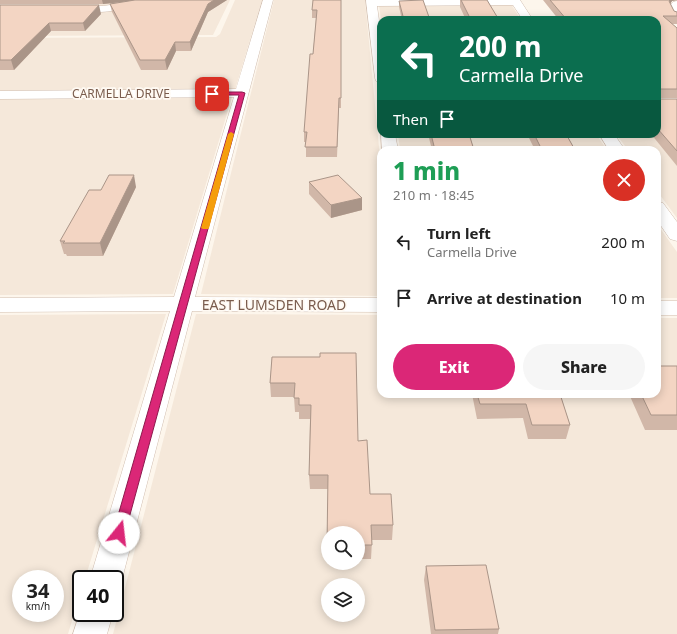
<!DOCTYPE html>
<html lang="en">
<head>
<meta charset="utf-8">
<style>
  body { margin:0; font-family:"Noto Sans",sans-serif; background:#f6f6f6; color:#222; height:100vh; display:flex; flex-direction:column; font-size:15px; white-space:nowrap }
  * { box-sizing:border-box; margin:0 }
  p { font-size:13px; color:#767676 }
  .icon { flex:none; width:22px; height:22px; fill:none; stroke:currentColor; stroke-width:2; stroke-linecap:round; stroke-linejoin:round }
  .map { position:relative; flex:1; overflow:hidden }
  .side { position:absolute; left:377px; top:146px; width:284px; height:252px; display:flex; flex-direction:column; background:#fff; border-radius:12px; box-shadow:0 2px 10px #0003 }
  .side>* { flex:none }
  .hud { position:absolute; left:377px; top:16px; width:284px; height:122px; border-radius:12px; box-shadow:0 2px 10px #0003; background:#0b6e4f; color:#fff; overflow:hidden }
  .buttons { position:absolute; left:321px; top:526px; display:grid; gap:8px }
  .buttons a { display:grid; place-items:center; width:44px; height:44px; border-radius:50%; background:#fff; box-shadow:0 2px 10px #0003; font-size:20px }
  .speed { position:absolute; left:12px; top:570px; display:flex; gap:8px; font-size:20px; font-weight:700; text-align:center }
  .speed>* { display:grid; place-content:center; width:52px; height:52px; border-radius:50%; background:#fff; box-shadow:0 2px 10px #0003; line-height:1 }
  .speed small { font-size:10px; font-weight:400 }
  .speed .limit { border:2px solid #111; border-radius:6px; background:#fff; color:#111 }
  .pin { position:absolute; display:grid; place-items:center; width:34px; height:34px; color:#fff; margin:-17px; border-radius:8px; box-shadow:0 2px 6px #0006 }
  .me { position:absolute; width:44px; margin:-22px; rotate:16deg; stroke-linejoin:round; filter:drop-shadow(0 0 3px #0008) }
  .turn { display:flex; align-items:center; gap:14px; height:84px; padding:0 16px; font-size:18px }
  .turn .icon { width:52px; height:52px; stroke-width:2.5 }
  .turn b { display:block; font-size:28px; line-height:34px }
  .then { display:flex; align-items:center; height:38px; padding:0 16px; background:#0003; gap:8px; font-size:15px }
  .round { display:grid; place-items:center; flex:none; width:42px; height:42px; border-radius:21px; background:#f6f6f6 }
  .head { display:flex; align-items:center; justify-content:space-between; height:68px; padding:0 16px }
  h1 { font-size:24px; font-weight:800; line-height:30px; color:#1e9e55 }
  .action { display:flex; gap:8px; margin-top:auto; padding:8px 16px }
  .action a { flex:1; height:46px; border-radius:24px; background:#db2777; color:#fff; font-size:16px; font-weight:800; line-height:46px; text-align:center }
  .action a+a { background:#f6f6f6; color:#222 }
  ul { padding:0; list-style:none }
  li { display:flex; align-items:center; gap:12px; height:56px; padding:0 16px }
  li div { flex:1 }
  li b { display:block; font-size:15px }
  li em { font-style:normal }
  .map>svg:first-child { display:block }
  .residential { fill:#f5e8da; fill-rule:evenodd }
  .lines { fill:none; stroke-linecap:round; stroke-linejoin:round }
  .minor-casing { stroke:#d1beb0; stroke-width:1 }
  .minor { fill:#fff; fill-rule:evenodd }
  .wall { fill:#d1b7a8 }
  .shaded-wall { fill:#aa9588 }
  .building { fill:#f3d5c3; stroke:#aa9588 }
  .route { fill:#db2777; stroke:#8e194d }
  .slow { fill:#f59e0b }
  .labels { text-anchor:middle; stroke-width:3.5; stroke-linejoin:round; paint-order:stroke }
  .far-street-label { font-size:12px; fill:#7a5c4d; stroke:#fffaf3 }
  .street-label { font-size:14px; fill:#7a5c4d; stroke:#fffaf3 }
</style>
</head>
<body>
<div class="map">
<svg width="677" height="634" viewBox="0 0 677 634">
  <rect width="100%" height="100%" fill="#fdf6ec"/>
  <path class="residential" d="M0,0H230L213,35L0,36Z
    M235,0H262L235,90L0,91V38L216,37L220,34Z
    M274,0H365L381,168V296L201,294Z
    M511,4L521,20H381L379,5Z
    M232,97L173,294L0,295V99Z
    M677,107V218L657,191V150H628L616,134H657Z
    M398,134H596L607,150H400Z
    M657,224L677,252V298H657Z
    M166,314L85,579H81V591L68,634H0V315ZM21,579H55V613H21Z
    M196,314L381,315V394H657V318H677V634H113ZM328,533H358V563H328ZM328,585H358V615H328Z"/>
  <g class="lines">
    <defs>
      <path id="minor" d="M263,0H273L195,297L381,298V312L192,311L122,579L117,589L115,590V579H90L170,311L0,312V298L174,297L234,97L0,99V91L236,89Z
        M366,0H520L533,20H523L513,5L377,6L381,35V82L376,81L375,78Z
        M677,1V19L673,18L668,8L673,2Z
        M132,2L136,3L137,5L136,7C124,10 74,17 66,9L71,6H103Z
        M381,133L395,134L398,150H382Z
        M599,134H614L625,150H609Z
        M657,202L663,203L677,222V241L670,239L657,220Z
        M657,301H677V315H657Z
        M81,609V613H113L107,634H73Z"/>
    </defs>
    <use href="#minor" class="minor-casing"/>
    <use href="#minor" class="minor"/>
  </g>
  <path class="wall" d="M0,0H227L208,12L191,51H176L167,70H141L112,12L110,4L132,1L103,4H0Z
    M341,0V108H339L337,157H306V142H304V132L313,54L316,18H312V10Z
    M460,0H487L499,20H466L460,7Z
    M543,0H677L672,1L670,4L674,11L677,12V24H672L677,28V98H659V99H677V166L651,134H657V20H559Z
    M399,1L430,20H402L399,7Z
    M0,5L101,14L85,31H51L14,70H0Z
    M428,134H469L474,150H432Z
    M527,134H566L575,150H535Z
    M309,182L362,198V210L331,218L309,194Z
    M136,187L103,256H67L66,254H64L60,241L101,190Z
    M272,357L358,441L370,494L393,525L392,540H372L371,559H358V533H328V559H327L328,489H310L309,475L310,419H299V412H295L294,397H271L270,383Z
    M677,366V430H645L629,394H657Z
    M472,394H560L570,425L566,439H528L523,418L477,419Z
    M426,566L499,629L498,634H431L424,580Z"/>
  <path class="shaded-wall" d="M102,0H132V1L103,4Z
    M214,0H227L208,12L191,51L190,42L208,4Z
    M670,0H677L672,1L667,9Z
    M99,5L101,14L85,31L83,23Z
    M49,23L51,31L14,70L11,60Z
    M175,42L176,51L167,70L165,60Z
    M134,175L136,187L103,256L100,243Z
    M362,198V210L331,218V205Z"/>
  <path class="building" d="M135,0H214L208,4L190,42H175L165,60H140L110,4Z
    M313,0H341V98H339L337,147H305L307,132H304L310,54H313L317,10H312Z
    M423,0L430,20H404L399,1Z
    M461,0H487L499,20H471Z
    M550,0H670L669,1L674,11L677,12V16H663L677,28V89H659V99H677V151L657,128V20H567Z
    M0,5H99L83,23H49L11,60H0Z
    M431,134H469L474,150H435Z
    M534,134H566L575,150H542Z
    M109,175H134L100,243H63L65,241H60L89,190H101Z
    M338,175L362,198L331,205L309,182Z
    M320,353H356L358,441L367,440L370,494H391L393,525H371L372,545H358V533H328V545H327L328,475H309L311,405H299V398H294L295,383H270L272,357H320Z
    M657,366H677V415H651L641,394H657Z
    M477,394H560L570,425H532L526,404H480Z
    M486,565L499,629L435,630L426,566Z"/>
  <path class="route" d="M212,92H242L245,93L125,533L123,537L119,539L114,537L113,533L239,95H210L209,94Z"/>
  <path class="slow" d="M231,132L234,134L209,228L208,229H203L201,228L228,134Z"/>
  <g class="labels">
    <g class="far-street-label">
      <text x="121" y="98">CARMELLA DRIVE</text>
    </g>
    <g class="street-label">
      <text x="274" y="310">EAST LUMSDEN ROAD</text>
    </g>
  </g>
</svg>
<div class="buttons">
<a><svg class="icon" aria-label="search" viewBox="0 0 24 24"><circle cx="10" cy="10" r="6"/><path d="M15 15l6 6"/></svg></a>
<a><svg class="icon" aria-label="layers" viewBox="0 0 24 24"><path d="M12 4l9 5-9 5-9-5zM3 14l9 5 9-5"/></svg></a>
</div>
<div class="speed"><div>34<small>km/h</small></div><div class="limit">40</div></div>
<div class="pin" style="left:212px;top:94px;background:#d93025"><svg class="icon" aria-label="arrive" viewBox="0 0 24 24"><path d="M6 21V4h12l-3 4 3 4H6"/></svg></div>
<svg class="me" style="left:119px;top:533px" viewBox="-20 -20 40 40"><circle r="19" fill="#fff"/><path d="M0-13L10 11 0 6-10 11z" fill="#db2777"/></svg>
<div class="hud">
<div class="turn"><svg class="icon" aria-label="left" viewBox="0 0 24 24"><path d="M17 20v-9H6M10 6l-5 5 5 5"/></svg><div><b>200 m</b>Carmella Drive</div></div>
<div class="then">Then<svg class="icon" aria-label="arrive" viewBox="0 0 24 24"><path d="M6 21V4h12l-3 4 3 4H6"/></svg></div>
</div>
<section class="side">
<div class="head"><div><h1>1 min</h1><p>210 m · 18:45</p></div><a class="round" style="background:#d93025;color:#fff"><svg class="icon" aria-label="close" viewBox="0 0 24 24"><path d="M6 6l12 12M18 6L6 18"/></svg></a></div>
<ul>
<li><svg class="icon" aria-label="left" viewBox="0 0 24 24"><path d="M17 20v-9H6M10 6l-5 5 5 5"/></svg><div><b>Turn left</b><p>Carmella Drive</p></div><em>200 m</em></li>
<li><svg class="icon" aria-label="arrive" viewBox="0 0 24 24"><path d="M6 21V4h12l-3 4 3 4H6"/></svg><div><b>Arrive at destination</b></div><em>10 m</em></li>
</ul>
<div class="action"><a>Exit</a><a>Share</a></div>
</section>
</div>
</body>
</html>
